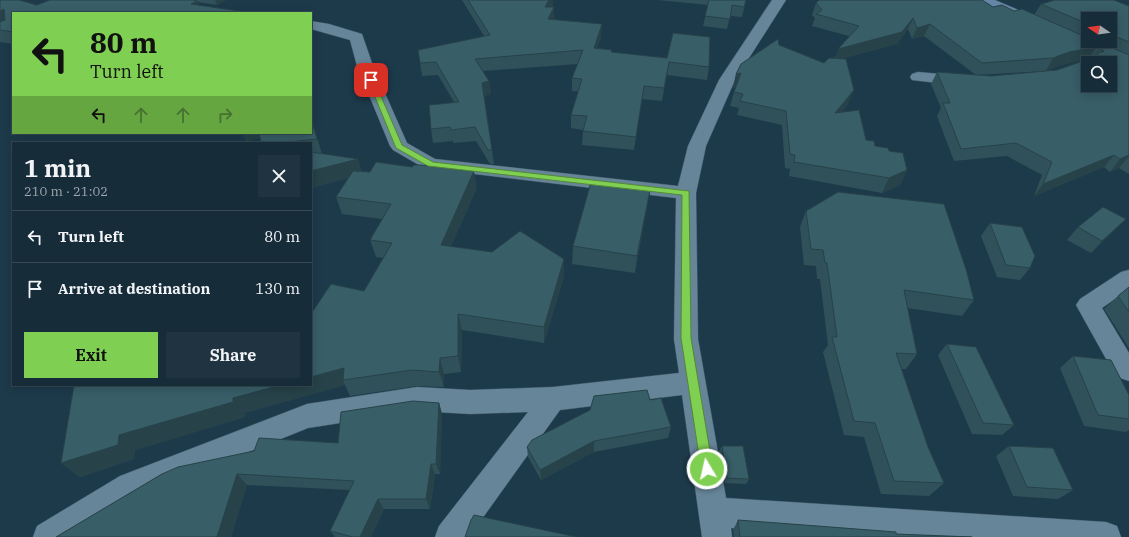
<!DOCTYPE html>
<html lang="en">
<head>
<meta charset="utf-8">
<style>
  body { margin:0; font-family:"IBM Plex Serif",serif; background:#1f3440; color:#f1f3f6; height:100vh; display:flex; flex-direction:column; font-size:15px; white-space:nowrap }
  * { box-sizing:border-box; margin:0 }
  p { font-size:13px; color:#9ea7ae }
  .icon { flex:none; width:22px; height:22px; fill:none; stroke:currentColor; stroke-width:2; stroke-linecap:round; stroke-linejoin:round }
  .map { position:relative; flex:1; overflow:hidden }
  .drawer { position:absolute; left:12px; top:142px; width:300px; height:244px; display:flex; flex-direction:column; background:#162c38; border-radius:0px; box-shadow:0 2px 10px #0003,0 0 0 1px #354853 }
  .drawer>* { flex:none }
  .guide { position:absolute; left:12px; top:12px; width:300px; height:122px; border-radius:0px; box-shadow:0 2px 10px #0003,0 0 0 1px #354853; background:#7fd052; color:#111; overflow:hidden }
  .needle { width:26px; rotate:283deg }
  .controls { position:absolute; left:1081px; top:12px; display:grid; gap:8px }
  .controls a { display:grid; place-items:center; width:36px; height:36px; border-radius:0px; background:#162c38; box-shadow:0 2px 10px #0003,0 0 0 1px #354853; font-size:20px }
  .pin { position:absolute; display:grid; place-items:center; width:34px; height:34px; color:#fff; margin:-17px; border-radius:8px; box-shadow:0 2px 6px #0006 }
  .me { position:absolute; width:44px; margin:-22px; rotate:351deg; stroke-linejoin:round; filter:drop-shadow(0 0 3px #0008) }
  .turn { display:flex; align-items:center; gap:14px; height:84px; padding:0 12px; font-size:18px }
  .turn .icon { width:52px; height:52px; stroke-width:2.5 }
  .turn b { display:block; font-size:28px; line-height:34px }
  .lanes { display:flex; align-items:center; height:38px; padding:0 12px; background:#0003; justify-content:center; gap:20px; direction:ltr }
  .lanes .off { opacity:.35 }
  .round { display:grid; place-items:center; flex:none; width:42px; height:42px; border-radius:0px; background:#1f3440 }
  .headline { display:flex; align-items:center; justify-content:space-between; height:68px; padding:0 12px }
  h1 { font-size:24px; font-weight:800; line-height:30px }
  .primary-button { display:flex; gap:8px; margin-top:auto; padding:8px 12px }
  .primary-button a { flex:1; height:46px; border-radius:0px; background:#7fd052; color:#111; font-size:16px; font-weight:800; line-height:46px; text-align:center }
  .primary-button a+a { background:#1f3440; color:#f1f3f6 }
  ul { padding:0; list-style:none }
  li { display:flex; align-items:center; gap:12px; height:52px; padding:0 12px; border-top:1px solid #354853 }
  li div { flex:1 }
  li b { display:block; font-size:15px }
  li em { font-style:normal }
  .map>svg:first-child { display:block }
  .lines { fill:none; stroke-linecap:round; stroke-linejoin:round }
  .street-casing { stroke:#405866; stroke-width:1 }
  .secondary-casing { stroke:#405866; stroke-width:1 }
  .street { fill:#668599; fill-rule:evenodd }
  .secondary { fill:#6485a4; fill-rule:evenodd }
  .wall { fill:#305159; fill-rule:evenodd }
  .shaded-wall { fill:#274249 }
  .building { fill:#385e68; stroke:#274249; fill-rule:evenodd }
  .route { fill:#7fd052; stroke:#538735 }
</style>
</head>
<body>
<div class="map">
<svg width="1129" height="537" viewBox="0 0 1129 537">
  <rect width="100%" height="100%" fill="#1d3a4b"/>
  <g class="lines">
    <defs>
      <path id="street" d="M772,0H786L735,80L706,146L696,193L698,339L726,498L1106,522L1117,526L1121,537H869L731,528L732,537H702L682,395L560,410L469,537H435L439,526L528,412L470,414L417,411L308,428L140,496L76,537H33L37,526L120,476L307,404L417,387L470,390L553,387L679,373L674,339L676,198L424,168L393,150L390,146L357,66L350,40L311,29V21L329,24L362,34L373,66L407,143L435,159L678,186L688,146L719,80Z
        M918,72L963,76L969,78L971,81L969,84L963,86L912,80L910,77L912,74Z
        M1129,270V289L1102,308L1129,353V381L1120,378L1110,366L1076,305L1080,299L1121,272Z"/>
      <path id="secondary" d="M977,0H995L1030,15L1032,18L1030,21L1025,22L1020,21L979,3Z"/>
    </defs>
    <use href="#street" class="street-casing"/>
    <use href="#secondary" class="secondary-casing"/>
    <use href="#street" class="street"/>
    <use href="#secondary" class="secondary"/>
  </g>
  <path class="wall" d="M0,0L37,5L50,0H226L217,5L197,2L199,5L13,13V44L0,42Z
    M462,0H553V6L552,7H554V20L601,37L597,48L612,50V52L709,67L707,80L667,75L662,101L642,99L634,150L582,145L583,130L571,128V115L578,91H572V78L578,64L483,71L489,81L491,94L484,96L492,150L494,164H490L476,141L453,143V141L433,143L431,129L454,102L438,75L422,76L420,63L484,36Z
    M658,0H746L742,17L730,16L727,29L703,26L708,5Z
    M816,3L993,7L1014,11L1034,15L1041,4L1129,6V174L1119,168L1110,172L1104,167L1034,196L1042,175L1007,156L954,161L937,116L941,108L931,84L937,72L991,76L1057,70L1091,60L1088,59L1061,65L1046,71L976,75L924,36L912,39L908,29L897,44L840,59L848,104L842,112L866,140L875,146L889,151L907,170L900,185L882,193L789,176L790,169L785,168L782,125L737,115L739,108L730,106L734,92L736,87L733,88L736,74L779,45L824,63L834,58L849,36L812,26L815,18L812,15ZM1088,19H1110V41H1088Z
    M311,115L322,154L362,172L477,188L451,246L564,276L544,343L462,330L461,372L444,374V387L417,386L350,396L345,385L244,413L245,417L135,450L134,459L80,477L61,463L311,385L364,291L383,258L376,257L370,240L382,219L342,214L336,197L348,178L311,188V143H261L260,138L246,141L242,133H311Z
    M650,190L647,207L635,273L572,264L573,246Z
    M806,211L974,300L962,316L907,308L917,354L906,369H901L928,447L944,483L929,496L881,494L864,437L844,435L823,352L828,345L820,279H817L816,266L804,265L800,227Z
    M990,223L1030,268L1020,280L997,277L981,236Z
    M1078,227L1114,231L1091,253L1067,240Z
    M1129,287V348L1104,309L1118,296Z
    M947,344L1014,425L1002,435L972,434L938,355Z
    M1073,356L1129,395V430L1126,432L1084,426L1060,368Z
    M650,400L671,427L668,438L594,452L541,480L528,457L527,447Z
    M439,403L442,414L440,474H435L430,509H384L371,537H335L330,531L350,490L247,485L231,537H56L162,474L338,443Z
    M722,446L749,479L746,484L725,483L719,451Z
    M1009,446L1073,490L1058,499L1013,496L996,456Z
    M738,520L896,534L972,537H734L733,530Z"/>
  <path class="shaded-wall" d="M215,0H226L217,5Z
    M549,0H553V6L545,19V7Z
    M197,1L202,13L191,4Z
    M554,7V20L548,19Z
    M4,9L13,22L0,28V11Z
    M913,18L908,29L897,44L834,61L838,49Z
    M602,24L601,37L593,61L594,48Z
    M930,24L924,36L912,39L917,28Z
    M311,28L314,37L311,40Z
    M1096,47L1088,59L1061,65L1046,71L1053,58L1069,52Z
    M669,62L667,75L662,101L664,88Z
    M741,73L738,87L733,88L736,74Z
    M489,81L491,94L483,96L482,83Z
    M854,90L848,104L830,127L835,113Z
    M311,115L322,154L317,139L311,119Z
    M242,133H261L263,137L246,141Z
    M1114,155L1104,167L1034,196L1043,184Z
    M1129,155V156L1119,168L1110,172L1120,159Z
    M358,159L363,174L311,188V171Z
    M907,170L900,185L882,193L889,178Z
    M474,171L477,188L444,262L441,245Z
    M650,190L647,207L635,273L637,256Z
    M1126,219L1114,231L1091,253L1102,241Z
    M564,259V276L544,343V327Z
    M458,314L462,330L461,372L458,356Z
    M440,358L444,374V387L439,372Z
    M344,368L343,380L345,385L244,413L245,417L135,450L134,459L80,477L61,463L119,435L233,398L281,385H311V377Z
    M439,403L442,414L440,474L436,464Z
    M594,441V452L541,480L540,470Z
    M431,464L435,474L430,509L426,499Z
    M237,474L247,485L231,537H217Z
    M378,499L384,509L371,537H360Z"/>
  <path class="building" d="M0,0H19L37,5L50,0H193L197,1L191,4L254,13H13V32L0,30V22L5,20L4,9L0,11Z
    M468,0H549L545,7H554L548,19L602,24L594,48L612,50L611,52L667,58L673,33L710,37L709,67L669,62L664,88L644,86L636,137L583,131L587,116L571,115L582,79L572,78L583,50L475,59L489,81L482,83L492,150H488L475,127L451,130L450,127L431,129L429,105L459,102L436,62L420,63L418,50L490,35Z
    M709,0H746L744,7L732,5L730,19L705,16Z
    M819,0H982L993,7L1002,5L1014,11L1022,9L1088,38V41H1096L1129,55V155L1120,159L1114,155L1043,184L1052,162L1016,143L961,149L943,103H950L937,72L991,76L1057,70L1080,62L1097,59L1098,52H1102L1104,51L1096,47L1069,52L1053,58L982,63L930,24L917,28L913,18L902,32L838,49L859,26L816,14L822,10L816,3ZM1088,63H1110V85H1088Z
    M1055,0H1114L1129,6V42L1110,34V19H1088V24L1041,4Z
    M778,39L779,45L824,63L829,58L846,59L854,90L835,113L859,110L866,140L874,141L875,146L888,148L889,151L903,153L907,170L889,178L794,162L795,155L790,154L786,111L740,101L743,94L734,92L741,73L736,74L741,64Z
    M311,119L317,139L289,142V143H261L259,133H311Z
    M311,152L358,159L311,171Z
    M376,162L412,167L414,165H420L474,171L441,245L492,252L520,231L564,259L544,327L458,314V356L440,358L439,372L412,370L343,380L344,368L311,377V314L331,284L364,291L392,243L370,240L391,204L336,197L353,171L370,172Z
    M591,182L650,190L637,256L573,246Z
    M838,192L944,204L966,269L974,300L904,290L917,354L896,353L928,447L944,483L894,481L875,423L854,421L832,337H837L827,263H825L823,250L811,249L806,211Z
    M1103,207L1126,219L1102,241L1078,227Z
    M990,223L1022,227L1035,256L1030,268L1006,265Z
    M1129,287V312L1118,296Z
    M947,344L976,347L1014,425L983,423Z
    M1073,356L1111,360L1129,395V419L1098,415Z
    M74,385H281L233,398V402L119,435L118,445L61,463Z
    M647,390L650,400L661,398L671,427L594,441L540,470L527,447L532,440L590,410L594,396Z
    M413,401L439,403L436,464H431L426,499H378L360,537H353L330,531L354,481L237,474L217,537H56L162,474L178,467L254,451L259,438L338,443L341,412Z
    M722,446H743L749,479L727,478Z
    M1009,446L1053,448L1073,490L1027,487Z
    M474,515L577,537H465L471,520Z
    M738,520L896,532V534L972,537H740Z"/>
  <path class="route" d="M369,78L374,80L402,145L433,162L689,191L691,338L713,469L711,473L707,475L703,473L701,469L681,338L682,195L428,166L396,148L368,80Z"/>
</svg>
<div class="controls">
<a><svg class="needle" viewBox="-14 -14 28 28"><path d="M0-13l5 13h-10z" fill="#e53935"/><path d="M0 13l5-13h-10z" fill="#9ea7ae"/></svg></a>
<a><svg class="icon" aria-label="search" viewBox="0 0 24 24"><circle cx="10" cy="10" r="6"/><path d="M15 15l6 6"/></svg></a>
</div>
<div class="pin" style="left:371px;top:80px;background:#d93025"><svg class="icon" aria-label="arrive" viewBox="0 0 24 24"><path d="M6 21V4h12l-3 4 3 4H6"/></svg></div>
<svg class="me" style="left:707px;top:469px" viewBox="-20 -20 40 40"><circle r="17" fill="#7fd052" stroke="#fff" stroke-width="3"/><path d="M0-11L8 9 0 5-8 9z" fill="#fff"/></svg>
<div class="guide">
<div class="turn"><svg class="icon" aria-label="left" viewBox="0 0 24 24"><path d="M17 20v-9H6M10 6l-5 5 5 5"/></svg><div><b>80 m</b>Turn left</div></div>
<div class="lanes"><svg class="icon" aria-label="left" viewBox="0 0 24 24"><path d="M17 20v-9H6M10 6l-5 5 5 5"/></svg><svg class="icon off" aria-label="ahead" viewBox="0 0 24 24"><path d="M12 20V5M6 11l6-6 6 6"/></svg><svg class="icon off" aria-label="ahead" viewBox="0 0 24 24"><path d="M12 20V5M6 11l6-6 6 6"/></svg><svg class="icon off" aria-label="right" viewBox="0 0 24 24"><path d="M7 20v-9h11M14 6l5 5-5 5"/></svg></div>
</div>
<section class="drawer">
<div class="headline"><div><h1>1 min</h1><p>210 m · 21:02</p></div><a class="round"><svg class="icon" aria-label="close" viewBox="0 0 24 24"><path d="M6 6l12 12M18 6L6 18"/></svg></a></div>
<ul>
<li><svg class="icon" aria-label="left" viewBox="0 0 24 24"><path d="M17 20v-9H6M10 6l-5 5 5 5"/></svg><div><b>Turn left</b></div><em>80 m</em></li>
<li><svg class="icon" aria-label="arrive" viewBox="0 0 24 24"><path d="M6 21V4h12l-3 4 3 4H6"/></svg><div><b>Arrive at destination</b></div><em>130 m</em></li>
</ul>
<div class="primary-button"><a>Exit</a><a>Share</a></div>
</section>
</div>
</body>
</html>
